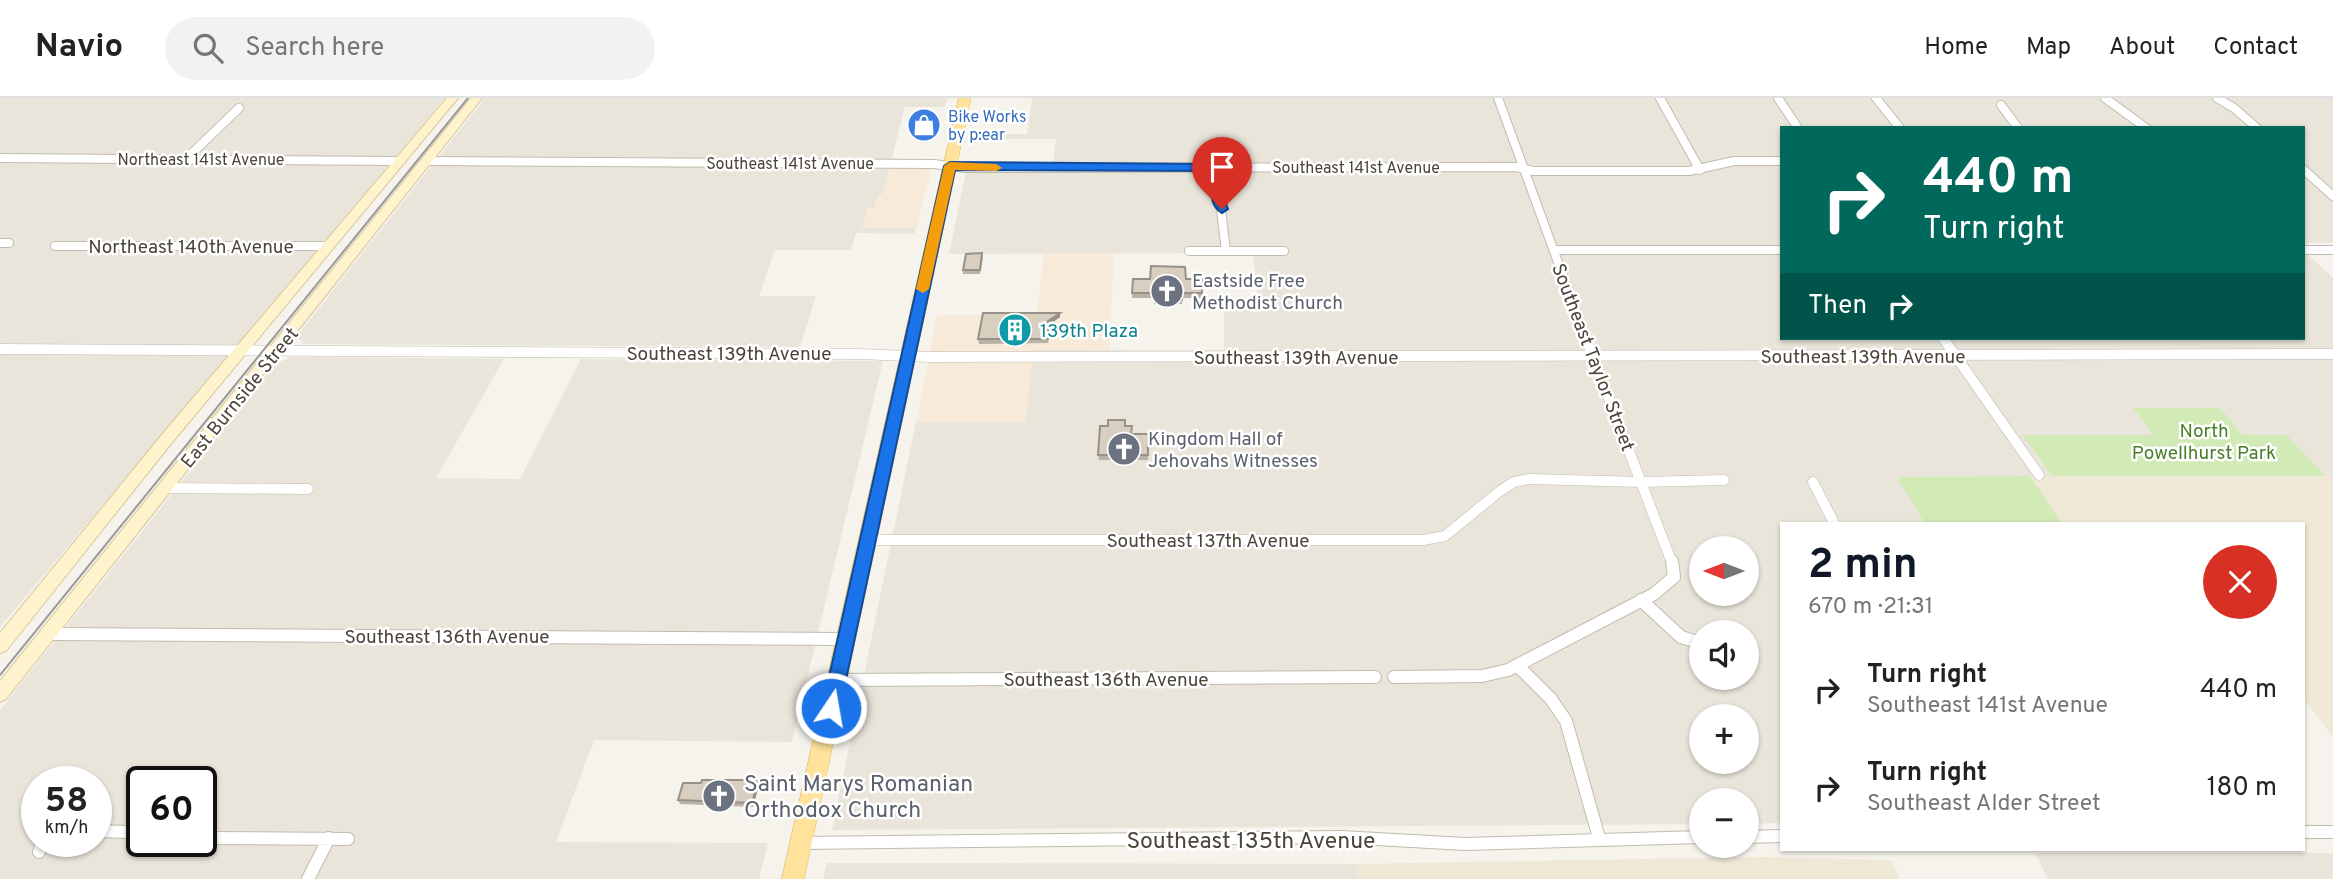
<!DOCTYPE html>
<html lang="en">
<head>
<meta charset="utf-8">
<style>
  body { margin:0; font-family:Overpass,sans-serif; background:#f2f2f2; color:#222; height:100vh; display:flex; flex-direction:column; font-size:26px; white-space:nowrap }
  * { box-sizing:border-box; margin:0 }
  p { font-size:23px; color:#767676 }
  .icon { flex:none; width:38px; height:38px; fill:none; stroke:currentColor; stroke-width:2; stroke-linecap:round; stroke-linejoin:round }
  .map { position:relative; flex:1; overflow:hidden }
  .side { position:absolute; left:1780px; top:424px; width:525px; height:329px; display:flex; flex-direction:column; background:#fff; border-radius:0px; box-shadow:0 2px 5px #0004 }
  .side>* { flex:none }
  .banner { position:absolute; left:1780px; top:28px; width:525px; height:214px; border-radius:0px; box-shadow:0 2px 5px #0004; background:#00695c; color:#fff; overflow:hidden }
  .needle { width:46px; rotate:270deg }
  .buttons { position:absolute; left:1689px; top:438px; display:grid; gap:14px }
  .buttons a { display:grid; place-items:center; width:70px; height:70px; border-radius:50%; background:#fff; box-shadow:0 2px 5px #0004; font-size:35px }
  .speed { position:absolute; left:21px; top:668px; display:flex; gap:14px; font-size:35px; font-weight:700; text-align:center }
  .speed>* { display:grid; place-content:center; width:91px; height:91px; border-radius:50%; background:#fff; box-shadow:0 2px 5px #0004; line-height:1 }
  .speed small { font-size:18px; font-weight:400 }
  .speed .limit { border:4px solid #111; border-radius:10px; background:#fff; color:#111 }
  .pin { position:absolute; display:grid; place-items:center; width:60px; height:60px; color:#fff; margin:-72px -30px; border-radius:50% 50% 50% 0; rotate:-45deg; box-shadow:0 0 7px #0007 }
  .pin .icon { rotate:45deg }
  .me { position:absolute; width:77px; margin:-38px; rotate:12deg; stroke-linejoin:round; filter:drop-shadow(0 0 5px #0008) }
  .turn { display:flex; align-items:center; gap:24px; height:147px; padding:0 28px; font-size:32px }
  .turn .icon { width:91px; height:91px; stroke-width:2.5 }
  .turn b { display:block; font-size:49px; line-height:60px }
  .then { display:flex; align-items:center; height:66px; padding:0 28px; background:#0003; gap:14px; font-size:26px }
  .round { display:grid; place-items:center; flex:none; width:74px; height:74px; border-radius:37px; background:#f2f2f2 }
  .overview { display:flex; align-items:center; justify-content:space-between; height:119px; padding:0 28px }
  h1 { font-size:42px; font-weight:700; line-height:52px; color:#111827 }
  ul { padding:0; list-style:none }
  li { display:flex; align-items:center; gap:21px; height:98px; padding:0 28px }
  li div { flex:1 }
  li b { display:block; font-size:26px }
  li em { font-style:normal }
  header { display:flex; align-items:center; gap:42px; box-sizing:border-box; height:98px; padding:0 35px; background:#fff; border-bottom:2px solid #e0e0e0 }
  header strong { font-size:33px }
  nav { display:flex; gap:38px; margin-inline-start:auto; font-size:24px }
  .search { width:490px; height:63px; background:#f2f2f2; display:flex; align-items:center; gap:18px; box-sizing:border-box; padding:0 24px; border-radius:38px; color:#767676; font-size:26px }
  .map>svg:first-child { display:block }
  .residential { fill:#eae5da; fill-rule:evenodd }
  .commercial { fill:#f7ead8 }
  .education { fill:#efe8d6 }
  .green { fill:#d2eab5 }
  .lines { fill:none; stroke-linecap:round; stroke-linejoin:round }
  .street-far2-casing { stroke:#c2bbae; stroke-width:10 }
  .street-far1-casing { stroke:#c2bbae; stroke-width:11 }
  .street-casing { stroke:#c2bbae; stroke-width:14 }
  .secondary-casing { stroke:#d6c79b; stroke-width:2 }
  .primary-casing { stroke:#e6c16a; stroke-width:1 }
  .street-far2 { stroke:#fff; stroke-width:8 }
  .street-far1 { stroke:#fff; stroke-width:10 }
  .street { stroke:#fff; stroke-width:12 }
  .secondary { fill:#fff3cd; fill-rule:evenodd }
  .primary { fill:#ffe39c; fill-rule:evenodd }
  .tram { stroke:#9a9a9a; stroke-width:2 }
  .wall { fill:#bab2a6 }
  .shaded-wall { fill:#979187 }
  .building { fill:#d8cfc1; stroke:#979187; stroke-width:2 }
  .route { fill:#1a73e8; stroke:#114b97; stroke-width:2 }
  .slow { fill:#f59e0b }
  .labels { text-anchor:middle; stroke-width:5; stroke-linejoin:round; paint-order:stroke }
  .far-shop-label { font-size:16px; fill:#366cbe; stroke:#fff; text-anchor:start }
  .far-street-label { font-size:16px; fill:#4b4439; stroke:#fff }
  .street-label { font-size:19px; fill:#4b4439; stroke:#fff }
  .worship-label { font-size:19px; fill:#5b616d; stroke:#fff; text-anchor:start }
  .culture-label { font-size:19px; fill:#0d838f; stroke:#fff; text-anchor:start }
  .park-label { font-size:19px; fill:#4a7f2a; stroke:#fff }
  .near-worship-label { font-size:23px; fill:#5b616d; stroke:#fff; text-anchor:start }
  .near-street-label { font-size:23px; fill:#4b4439; stroke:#fff }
</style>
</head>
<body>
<header>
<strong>Navio</strong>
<div class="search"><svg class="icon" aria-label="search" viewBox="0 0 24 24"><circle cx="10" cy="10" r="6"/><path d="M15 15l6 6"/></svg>Search here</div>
<nav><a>Home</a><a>Map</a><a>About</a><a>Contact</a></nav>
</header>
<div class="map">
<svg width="2333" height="781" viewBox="0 0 2333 781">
  <rect width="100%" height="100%" fill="#f6f3ec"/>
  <path class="residential" d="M0,0H445L0,529Z
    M485,0H947L945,9H905L883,96L863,130H916L914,136L856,135L851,152H775L759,198H816L800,249L303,246L297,238Z
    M1032,0H2333V145H2303V30H1782V240H2303V152L2333,180V378H2325L2287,337H2243L2219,310H2134L2155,337H2024L2052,378L1898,379L1924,425H1782L1781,725L1747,726L1746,702H1701V726L832,732L916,324H1025L1033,252H1224V200H1258L1253,155L949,156L966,74H1052L1056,41H973L974,36H1027ZM1701,450H1746V495H1701ZM1701,534H1746V579H1701ZM1701,618H1746V663H1701Z
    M292,259L504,261L436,380L520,381L581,261L883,263L792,644L594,642L556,744L768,745L759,781H0V612L276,265ZM37,684H96V744H37ZM142,684H201V744H142Z
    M2035,755H2333V781H2048Z
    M827,765L1356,766L1358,781H823Z"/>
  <path class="commercial" d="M890,70H932L916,130H862L868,110H874L878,96H883Z
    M1114,155L1109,252H1034L1025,324H916L937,217L1037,216L1044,156Z"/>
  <path class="education" d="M2030,378H2333V639L2303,600V425H2062Z
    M1763,759L1891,762L1900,781H1358L1356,766Z"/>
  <path class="green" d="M2133,310H2220L2243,337H2287L2325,378H2052L2023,337H2154Z
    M2030,378L2062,425H1924L1897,379Z"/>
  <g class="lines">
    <defs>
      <path id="street-far2" d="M1498,0L1574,208
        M1660,0L1700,72
        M1778,0L1798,30
        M1876,0L1900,30
        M2105,0L2146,30
        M2217,0L2234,10L2257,30
        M2001,7L2018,30
        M0,60L401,63
        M186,61L239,10
        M426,63L934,66L965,70L1516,69L1533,73H1689L1734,63H1782
        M1216,70L1226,153
        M2303,71L2333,98
        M0,145H9
        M55,148H327
        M1554,152H1782
        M2303,152H2333
        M1189,153H1284"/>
      <path id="street-far1" d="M1573,207L1672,465
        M1943,240L2039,377
        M0,251L860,256L929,259L2333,256
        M1813,384L1834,425
        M166,390L308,391
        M868,442H1423L1445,438L1500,393L1514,384L1529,381L1641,384L1724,382"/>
      <path id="street" d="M1641,502L1681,539L1701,545
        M49,536L846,541
        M1517,567L1551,601L1566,623L1599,740
        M1394,579L1482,578L1508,572L1654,496L1674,479L1672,463
        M837,582L1375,579
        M96,733L130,734L142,740
        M2303,734H2333
        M1746,739L1782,738
        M201,740L348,741
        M801,745L1341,739L1465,746L1701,739
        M39,754L42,744
        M308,781L329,740"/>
      <path id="secondary" d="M447,0H458L170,347L6,553L0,555V535L160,339Z
        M471,0H482L6,601L0,604V583Z"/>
      <path id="primary" d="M959,0H971L804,781H782Z"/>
    </defs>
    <use href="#street-far2" class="street-far2-casing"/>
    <use href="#street-far1" class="street-far1-casing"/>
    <use href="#street" class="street-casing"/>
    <use href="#secondary" class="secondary-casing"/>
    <use href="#primary" class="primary-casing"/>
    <use href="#street-far2" class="street-far2"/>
    <use href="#street-far1" class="street-far1"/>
    <use href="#street" class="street"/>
    <use href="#secondary" class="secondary"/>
    <use href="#primary" class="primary"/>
    <path class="tram" d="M0,577L468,0"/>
  </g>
  <path class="wall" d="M982,155L983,160L980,176H963V172Z
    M1133,181H1202V200H1182V206H1154V200H1132Z
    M1060,219L1049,227L1048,245L979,246L978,241Z
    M1125,328L1132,336H1148V362H1099L1098,357Z
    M759,687L753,709L680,706L678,702Z"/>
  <path class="shaded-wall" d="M1060,215V219L1049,227L1048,245V223Z
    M758,682L759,687L753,709L752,705Z"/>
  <path class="building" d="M982,155L980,172H963L966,156Z
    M1151,168L1185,169L1186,181H1202V195H1182V202H1154V195H1132L1133,181H1150Z
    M983,215H1060L1048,223V241H978Z
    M1108,322H1125V328H1132L1131,336H1148V357H1098L1100,328H1108Z
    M702,682H758L752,705L678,702L683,685H701Z"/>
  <path class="route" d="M950,64L1216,66L1222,70L1225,103L1228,111L1222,115C1208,108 1211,87 1210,73L955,72L840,610L838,615L831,617L824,615L822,610L944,68Z"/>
  <path class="slow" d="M950,64L996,66L1002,70L996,73L955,72L929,191L923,195L916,191L944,68Z"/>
  <defs>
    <symbol id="shop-disc" viewBox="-11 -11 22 22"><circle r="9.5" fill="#3f7fe0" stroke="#fff"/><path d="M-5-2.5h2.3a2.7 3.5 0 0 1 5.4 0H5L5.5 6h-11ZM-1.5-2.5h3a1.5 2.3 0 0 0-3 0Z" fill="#fff"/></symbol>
    <symbol id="church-disc" viewBox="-11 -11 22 22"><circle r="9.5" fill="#6b7280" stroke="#fff"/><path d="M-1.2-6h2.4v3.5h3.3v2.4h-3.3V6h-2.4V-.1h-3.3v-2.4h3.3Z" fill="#fff"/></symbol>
    <symbol id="building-disc" viewBox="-11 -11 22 22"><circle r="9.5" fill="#0f9aa8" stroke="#fff"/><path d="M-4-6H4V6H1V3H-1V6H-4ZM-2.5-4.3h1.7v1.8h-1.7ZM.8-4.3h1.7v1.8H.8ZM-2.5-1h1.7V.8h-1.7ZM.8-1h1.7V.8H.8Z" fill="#fff"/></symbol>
  </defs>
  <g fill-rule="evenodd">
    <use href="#shop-disc" x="905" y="8" width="38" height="38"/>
    <use href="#church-disc" x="1148" y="174" width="38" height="38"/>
    <use href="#building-disc" x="996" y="213" width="38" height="38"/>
    <use href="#church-disc" x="1105" y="332" width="38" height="38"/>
    <use href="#church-disc" x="700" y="679" width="38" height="38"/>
  </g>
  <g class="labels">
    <g class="far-shop-label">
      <text x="948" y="24">Bike Works<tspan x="948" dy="18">by p:ear</tspan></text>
    </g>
    <g class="far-street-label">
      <text x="201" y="67">Northeast 141st Avenue</text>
      <text x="790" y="71">Southeast 141st Avenue</text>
      <text x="1356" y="75">Southeast 141st Avenue</text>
    </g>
    <g class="street-label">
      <text x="191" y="155">Northeast 140th Avenue</text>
      <text x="729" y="262">Southeast 139th Avenue</text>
      <text x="1863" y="265">Southeast 139th Avenue</text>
      <text x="1296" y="266">Southeast 139th Avenue</text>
      <text transform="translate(1594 259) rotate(69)" y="7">Southeast Taylor Street</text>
      <text transform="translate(239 299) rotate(-51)" y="7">East Burnside Street</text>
      <text x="1208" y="449">Southeast 137th Avenue</text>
      <text x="447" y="545">Southeast 136th Avenue</text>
      <text x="1106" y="588">Southeast 136th Avenue</text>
    </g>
    <g class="worship-label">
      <text x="1192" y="189">Eastside Free<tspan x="1192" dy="22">Methodist Church</tspan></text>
      <text x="1148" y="347">Kingdom Hall of<tspan x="1148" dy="22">Jehovahs Witnesses</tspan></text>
    </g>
    <g class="culture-label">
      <text x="1040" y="239">139th Plaza</text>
    </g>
    <g class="park-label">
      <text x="2204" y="339">North<tspan x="2204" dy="22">Powellhurst Park</tspan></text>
    </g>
    <g class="near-worship-label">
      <text x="744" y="693">Saint Marys Romanian<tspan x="744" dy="26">Orthodox Church</tspan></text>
    </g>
    <g class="near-street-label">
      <text x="1251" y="750">Southeast 135th Avenue</text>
    </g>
  </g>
</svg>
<div class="buttons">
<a><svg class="needle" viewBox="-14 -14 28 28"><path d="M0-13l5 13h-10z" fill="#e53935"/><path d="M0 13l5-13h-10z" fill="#767676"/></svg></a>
<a><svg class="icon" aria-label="sound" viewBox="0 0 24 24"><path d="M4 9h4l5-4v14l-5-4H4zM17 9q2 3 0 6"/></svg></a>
<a>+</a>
<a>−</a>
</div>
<div class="speed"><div>58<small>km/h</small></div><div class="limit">60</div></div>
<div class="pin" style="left:1222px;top:111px;background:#d93025"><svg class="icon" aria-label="arrive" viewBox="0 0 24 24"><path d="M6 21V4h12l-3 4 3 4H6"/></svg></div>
<svg class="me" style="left:831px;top:610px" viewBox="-20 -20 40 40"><circle r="17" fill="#1a73e8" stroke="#fff" stroke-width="3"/><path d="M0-11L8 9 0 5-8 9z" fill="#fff"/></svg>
<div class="banner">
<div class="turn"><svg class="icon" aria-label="right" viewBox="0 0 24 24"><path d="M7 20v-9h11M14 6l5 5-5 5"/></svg><div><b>440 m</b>Turn right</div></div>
<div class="then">Then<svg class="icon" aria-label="right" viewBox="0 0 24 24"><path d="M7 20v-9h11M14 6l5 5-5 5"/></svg></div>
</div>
<section class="side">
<div class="overview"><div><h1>2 min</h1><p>670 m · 21:31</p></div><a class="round" style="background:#d93025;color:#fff"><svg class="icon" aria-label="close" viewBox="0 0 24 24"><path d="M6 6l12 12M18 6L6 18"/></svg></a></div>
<ul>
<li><svg class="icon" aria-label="right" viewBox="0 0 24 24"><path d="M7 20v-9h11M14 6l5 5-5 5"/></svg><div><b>Turn right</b><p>Southeast 141st Avenue</p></div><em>440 m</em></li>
<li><svg class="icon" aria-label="right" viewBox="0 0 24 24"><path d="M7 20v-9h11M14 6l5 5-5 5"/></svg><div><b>Turn right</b><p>Southeast Alder Street</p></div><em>180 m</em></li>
</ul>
</section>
</div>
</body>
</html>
